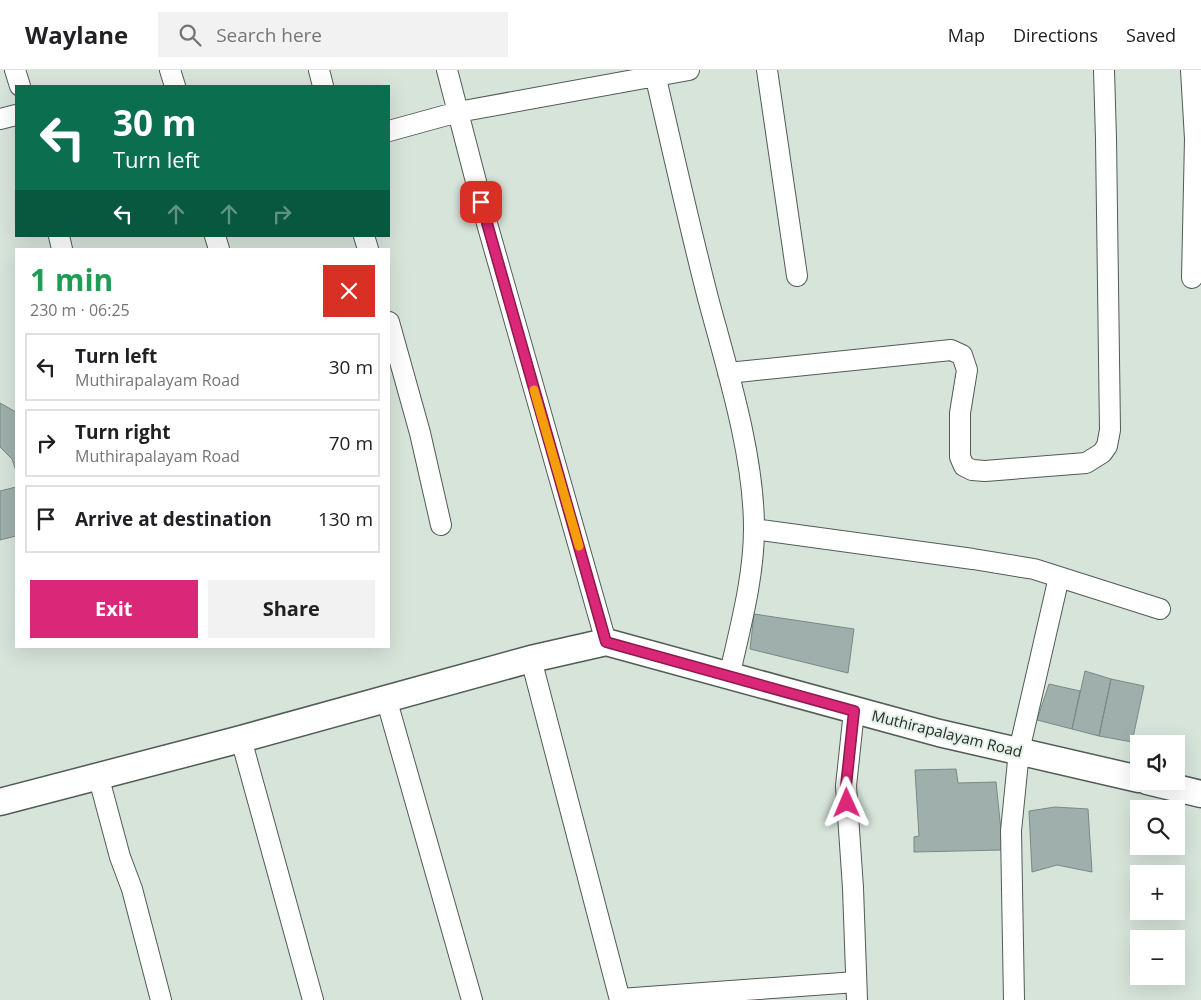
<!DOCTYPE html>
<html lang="en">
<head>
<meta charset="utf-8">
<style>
  body { margin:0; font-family:"Open Sans",sans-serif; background:#f2f2f2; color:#202124; height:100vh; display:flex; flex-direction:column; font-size:19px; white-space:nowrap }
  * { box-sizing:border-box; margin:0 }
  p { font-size:16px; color:#757577 }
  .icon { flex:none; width:28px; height:28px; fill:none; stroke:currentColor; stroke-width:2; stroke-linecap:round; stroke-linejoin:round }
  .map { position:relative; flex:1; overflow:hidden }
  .drawer { position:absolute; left:15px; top:178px; width:375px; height:400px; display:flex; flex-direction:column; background:#fff; border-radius:0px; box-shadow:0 5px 20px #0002 }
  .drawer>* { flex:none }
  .hud { position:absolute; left:15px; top:15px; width:375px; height:152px; border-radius:0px; box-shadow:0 5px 20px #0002; background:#0b6e4f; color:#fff; overflow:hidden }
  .buttons { position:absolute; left:1130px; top:665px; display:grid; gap:10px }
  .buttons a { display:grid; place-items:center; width:55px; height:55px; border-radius:0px; background:#fff; box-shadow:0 5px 20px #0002; font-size:25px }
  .pin { position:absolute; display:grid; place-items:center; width:42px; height:42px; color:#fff; margin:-21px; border-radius:10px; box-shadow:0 2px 8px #0006 }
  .me { position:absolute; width:55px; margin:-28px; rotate:359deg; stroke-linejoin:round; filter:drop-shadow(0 0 4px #0008) }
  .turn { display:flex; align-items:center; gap:18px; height:105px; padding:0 15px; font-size:22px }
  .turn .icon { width:65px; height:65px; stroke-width:2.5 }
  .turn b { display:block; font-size:35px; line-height:42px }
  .lanes { display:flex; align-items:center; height:48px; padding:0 15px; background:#0003; justify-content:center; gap:25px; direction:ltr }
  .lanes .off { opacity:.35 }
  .round { display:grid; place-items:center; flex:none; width:52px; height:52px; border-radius:0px; background:#f2f2f2 }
  .headline { display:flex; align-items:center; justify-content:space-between; height:85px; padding:0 15px }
  h1 { font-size:30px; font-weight:700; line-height:38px; color:#1e9e55 }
  .action { display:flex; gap:10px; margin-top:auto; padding:10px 15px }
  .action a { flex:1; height:58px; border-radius:0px; background:#db2777; color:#fff; font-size:20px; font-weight:700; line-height:58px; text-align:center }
  .action a+a { background:#f2f2f2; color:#202124 }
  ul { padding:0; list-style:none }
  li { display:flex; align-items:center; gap:15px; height:68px; margin:0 10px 8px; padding:0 5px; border:2px solid #e0e0e0; border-radius:0px }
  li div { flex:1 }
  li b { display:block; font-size:19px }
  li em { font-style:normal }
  header { display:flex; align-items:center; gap:30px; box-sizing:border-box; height:70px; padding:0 25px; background:#fff; border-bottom:1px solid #e0e0e0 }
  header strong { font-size:24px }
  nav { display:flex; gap:28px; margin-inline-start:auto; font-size:18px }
  .search { width:350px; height:45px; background:#f2f2f2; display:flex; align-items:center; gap:12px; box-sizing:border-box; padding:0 18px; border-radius:0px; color:#757577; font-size:19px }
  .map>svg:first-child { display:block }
  .building { fill:#9fb0ac; stroke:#798986 }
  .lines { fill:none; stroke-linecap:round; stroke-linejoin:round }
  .minor-casing { stroke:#515c54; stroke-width:22 }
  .tertiary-casing { stroke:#515c54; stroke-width:29 }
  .minor { stroke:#fff; stroke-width:20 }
  .tertiary { stroke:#fff; stroke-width:26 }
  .route-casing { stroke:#8e194d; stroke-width:12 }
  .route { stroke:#db2777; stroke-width:9 }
  .slow { stroke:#f59e0b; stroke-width:9 }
  .labels { text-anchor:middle; stroke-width:4; stroke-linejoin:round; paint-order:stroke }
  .street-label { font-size:15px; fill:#282d29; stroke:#e4f1e7 }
</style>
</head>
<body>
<header>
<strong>Waylane</strong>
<div class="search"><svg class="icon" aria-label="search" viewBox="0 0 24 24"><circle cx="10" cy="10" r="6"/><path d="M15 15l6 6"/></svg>Search here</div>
<nav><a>Map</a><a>Directions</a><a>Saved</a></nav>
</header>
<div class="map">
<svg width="1201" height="930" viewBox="0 0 1201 930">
  <rect width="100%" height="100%" fill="#d7e4da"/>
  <path class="building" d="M0,333L16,342V401L12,389L0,377Z
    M16,417V466L0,470V421Z
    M754,544L854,559L848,603L750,579Z
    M1085,601L1111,609L1099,666L1072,659Z
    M1111,609L1144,616L1132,672L1099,666Z
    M1049,614L1080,621L1072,659L1037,650Z
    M956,699L958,713L996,712L1003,780L914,782V767L919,766L915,700Z
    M1055,737L1088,739L1092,802L1057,795L1032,802L1029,741Z"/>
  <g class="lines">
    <defs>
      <path id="minor" d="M15,0L20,16
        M170,0L175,16
        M319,0L323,16
        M447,0L486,150L606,572
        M654,0C672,77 689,155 709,232C728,302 754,386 754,458C754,508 740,558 729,607
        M767,0L797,206
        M1191,0L1195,69L1192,208
        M0,49L16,45
        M389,61L458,42L689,0
        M59,166L62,179
        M215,166L219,179
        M364,166L368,179
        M389,252L420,363L441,455
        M728,303L951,280L962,285L967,300L960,343V387L964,396L972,400L985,401L1086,393L1102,383L1107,376L1110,360L1106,69L1104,0
        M754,459L973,489L1034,499L1160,539
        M531,589L620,930
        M386,628L472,930
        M854,641L846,716L853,818L857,930
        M241,669L313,930
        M98,705L120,787L132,819L161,930
        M620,929L856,912
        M1014,930L1011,761L1019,681L1059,507"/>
      <path id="tertiary" d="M1147,711L1201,724
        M0,732L241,669L531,589L606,572L939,663L1139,709"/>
    </defs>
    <use href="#minor" class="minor-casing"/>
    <use href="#tertiary" class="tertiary-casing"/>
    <use href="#minor" class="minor"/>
    <use href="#tertiary" class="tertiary"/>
  </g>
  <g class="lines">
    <defs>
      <path id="route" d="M481,132L606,572L854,641L846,716L847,733"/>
    </defs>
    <use href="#route" class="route-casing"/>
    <use href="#route" class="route"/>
    <path class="slow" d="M534,320L579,476"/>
  </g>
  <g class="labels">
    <g class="street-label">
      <text transform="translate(947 664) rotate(14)" y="5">Muthirapalayam Road</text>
    </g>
  </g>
</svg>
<div class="buttons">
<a><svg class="icon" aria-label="sound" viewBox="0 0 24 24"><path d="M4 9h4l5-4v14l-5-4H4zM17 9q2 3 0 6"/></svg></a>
<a><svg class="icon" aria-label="search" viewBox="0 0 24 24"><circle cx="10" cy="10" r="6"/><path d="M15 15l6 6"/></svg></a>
<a>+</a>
<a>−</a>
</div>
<div class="pin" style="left:481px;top:132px;background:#d93025"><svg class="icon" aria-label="arrive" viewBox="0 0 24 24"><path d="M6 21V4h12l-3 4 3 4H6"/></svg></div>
<svg class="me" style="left:847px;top:733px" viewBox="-20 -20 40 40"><path d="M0-17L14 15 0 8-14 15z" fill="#db2777" stroke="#fff" stroke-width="4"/></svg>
<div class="hud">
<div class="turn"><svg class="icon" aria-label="left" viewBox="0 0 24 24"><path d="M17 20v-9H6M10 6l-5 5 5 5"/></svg><div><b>30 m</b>Turn left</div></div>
<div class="lanes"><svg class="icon" aria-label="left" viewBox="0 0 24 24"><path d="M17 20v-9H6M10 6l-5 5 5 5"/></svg><svg class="icon off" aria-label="ahead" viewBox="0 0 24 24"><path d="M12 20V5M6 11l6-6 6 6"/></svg><svg class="icon off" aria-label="ahead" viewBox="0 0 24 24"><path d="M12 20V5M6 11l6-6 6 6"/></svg><svg class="icon off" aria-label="right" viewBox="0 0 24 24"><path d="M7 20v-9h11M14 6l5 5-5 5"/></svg></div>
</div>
<section class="drawer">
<div class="headline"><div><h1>1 min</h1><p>230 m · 06:25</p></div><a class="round" style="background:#d93025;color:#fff"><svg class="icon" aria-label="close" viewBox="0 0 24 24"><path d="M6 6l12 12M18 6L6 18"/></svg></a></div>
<ul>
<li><svg class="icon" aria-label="left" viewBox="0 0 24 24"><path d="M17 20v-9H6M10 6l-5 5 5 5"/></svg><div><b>Turn left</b><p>Muthirapalayam Road</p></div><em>30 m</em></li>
<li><svg class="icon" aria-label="right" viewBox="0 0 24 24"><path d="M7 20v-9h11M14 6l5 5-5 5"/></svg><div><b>Turn right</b><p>Muthirapalayam Road</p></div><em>70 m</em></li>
<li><svg class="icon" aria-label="arrive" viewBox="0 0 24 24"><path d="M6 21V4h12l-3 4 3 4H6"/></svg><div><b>Arrive at destination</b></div><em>130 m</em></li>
</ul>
<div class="action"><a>Exit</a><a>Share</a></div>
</section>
</div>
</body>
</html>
